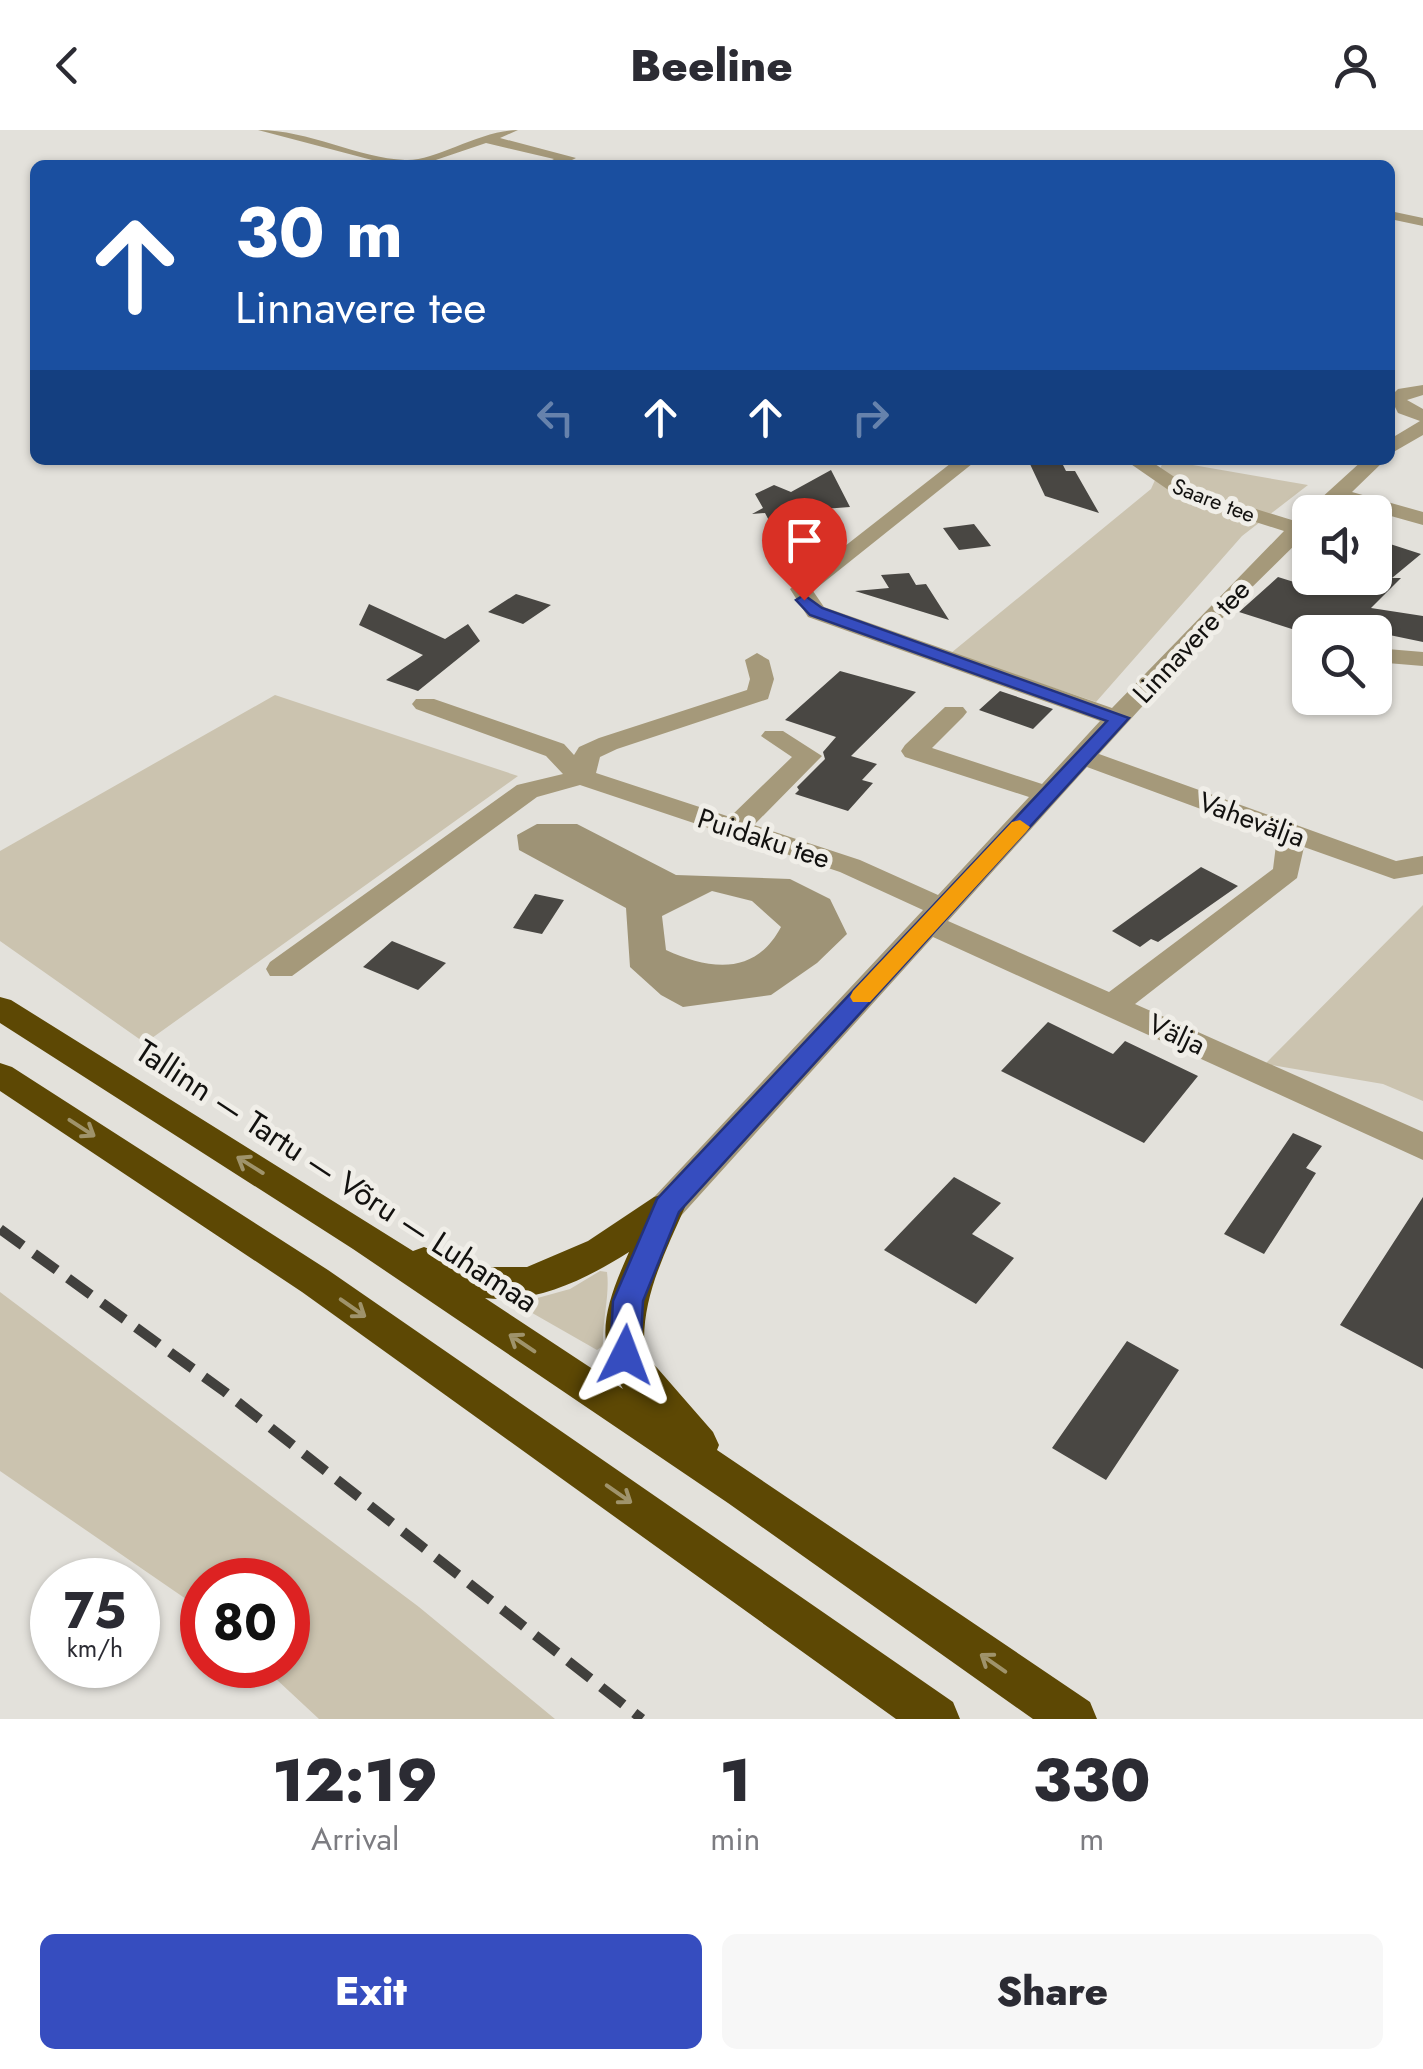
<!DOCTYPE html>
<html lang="en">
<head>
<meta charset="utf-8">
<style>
  body { margin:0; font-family:Jost,sans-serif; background:#f7f7f7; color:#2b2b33; height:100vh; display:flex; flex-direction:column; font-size:38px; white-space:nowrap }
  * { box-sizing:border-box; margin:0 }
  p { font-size:32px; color:#7c7c81 }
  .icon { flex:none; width:55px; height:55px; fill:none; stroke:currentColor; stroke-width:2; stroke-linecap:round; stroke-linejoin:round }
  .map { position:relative; height:1589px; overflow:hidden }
  .side { display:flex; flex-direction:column; background:#fff; flex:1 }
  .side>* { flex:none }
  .guide { position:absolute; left:30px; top:30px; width:1365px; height:305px; border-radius:15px; box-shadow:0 2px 8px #0004; background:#1a4fa0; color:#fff; overflow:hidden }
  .controls { position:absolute; left:1292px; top:365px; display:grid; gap:20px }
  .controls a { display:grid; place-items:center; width:100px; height:100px; border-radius:15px; background:#fff; box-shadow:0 2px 8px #0004; font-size:50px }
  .speed { position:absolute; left:30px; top:1428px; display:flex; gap:20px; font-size:50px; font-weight:700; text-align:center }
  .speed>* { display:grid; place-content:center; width:130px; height:130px; border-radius:50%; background:#fff; box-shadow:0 2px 8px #0004; line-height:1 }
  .speed small { font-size:25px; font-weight:400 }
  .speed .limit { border:15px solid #d22; background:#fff; color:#111 }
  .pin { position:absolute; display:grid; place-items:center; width:85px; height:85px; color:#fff; margin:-102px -42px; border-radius:50% 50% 50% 0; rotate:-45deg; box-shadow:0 0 10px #0007 }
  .pin .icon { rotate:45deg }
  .me { position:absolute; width:110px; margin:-55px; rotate:3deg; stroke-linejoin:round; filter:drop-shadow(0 0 8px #0008) }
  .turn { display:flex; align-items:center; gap:35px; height:210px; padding:0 40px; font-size:45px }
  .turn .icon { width:130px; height:130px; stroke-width:2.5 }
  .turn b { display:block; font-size:70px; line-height:85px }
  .lanes { display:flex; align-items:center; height:95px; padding:0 40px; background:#0003; justify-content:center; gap:50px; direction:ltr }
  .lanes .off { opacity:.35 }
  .eta { display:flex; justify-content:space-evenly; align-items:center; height:170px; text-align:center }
  .eta b { font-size:60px; font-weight:800; line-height:70px }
  .cta { display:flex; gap:20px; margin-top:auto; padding:20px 40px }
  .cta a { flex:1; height:115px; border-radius:15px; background:#364dbf; color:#fff; font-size:40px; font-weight:800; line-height:115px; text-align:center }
  .cta a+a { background:#f7f7f7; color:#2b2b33 }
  header { display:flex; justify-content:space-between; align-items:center; height:130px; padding:0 40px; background:#fff; font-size:45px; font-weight:800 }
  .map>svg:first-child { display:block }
  .green { fill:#cbc3af }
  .water { fill:#9e9376; fill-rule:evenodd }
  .building { fill:#494743 }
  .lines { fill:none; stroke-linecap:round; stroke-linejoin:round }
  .minor { fill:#a5997a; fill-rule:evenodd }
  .highway { fill:#5d4804; fill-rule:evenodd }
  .rail { stroke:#41403d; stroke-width:10; stroke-dasharray:28 14; stroke-linecap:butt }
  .oneway { stroke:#9f936b }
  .route { fill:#364dbf; stroke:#23327c; stroke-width:2.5 }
  .slow { fill:#f59e0b }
  .labels { text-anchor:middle; stroke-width:10; stroke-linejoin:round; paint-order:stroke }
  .far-street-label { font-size:22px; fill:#12110f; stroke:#f0eee8 }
  .street-label { font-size:28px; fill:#12110f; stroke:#f0eee8 }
  .near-street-label { font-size:32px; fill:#12110f; stroke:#f0eee8 }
</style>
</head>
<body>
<header><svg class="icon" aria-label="back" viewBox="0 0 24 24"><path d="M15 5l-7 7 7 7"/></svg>Beeline<svg class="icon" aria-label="person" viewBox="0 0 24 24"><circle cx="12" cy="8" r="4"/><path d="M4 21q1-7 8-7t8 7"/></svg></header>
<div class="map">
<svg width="1423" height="1589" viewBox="0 0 1423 1589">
  <rect width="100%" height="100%" fill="#e3e1db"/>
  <path class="green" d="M1164,330L1308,355L1242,406L1096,572L951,523L1151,359Z
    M275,565L518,646L145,913L0,811V721Z
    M1423,775V971L1383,954L1265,934Z
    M600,1141L607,1142C610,1165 602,1191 603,1216L597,1220L520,1176L523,1172L570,1159Z
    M0,1162L419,1477L555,1589H319L261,1535H288V1450H202V1480L0,1341Z"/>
  <path class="water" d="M537,694H577L676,745L790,749L830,769L847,804L817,833L771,865L683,877L661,865L630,837L626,778L519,720L517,705ZM712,761L752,771L781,797C755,846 710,840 666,820L662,786Z"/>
  <path class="building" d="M1061,331L1066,341H1075L1099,383L1045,366L1029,332Z
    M831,340L850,377L797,381L819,420L803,421L790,430L765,383L752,384L763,378L755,364L774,355L791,362Z
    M974,394L991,416L959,420L943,398Z
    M1387,413L1421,424L1392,448H1401L1371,478L1423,486V512L1375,502L1295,500L1239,482L1278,447L1329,463L1345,448H1375V423Z
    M909,443L916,455L926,454L949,490L855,461L889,458L881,445Z
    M516,464L551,475L523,494L488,482Z
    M369,474L445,509L468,494L480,511L418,561L386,550L423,525L359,495Z
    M840,541L916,562L851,626L877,634L862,650L873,653L848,681L795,664L799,660L797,657L825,629L823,622L836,607L785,590Z
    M1000,561L1053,579L1033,599L979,580Z
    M1201,737L1238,756L1158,812L1151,809L1140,817L1112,801Z
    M535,764L564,770L542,804L513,798Z
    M392,811L446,833L418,860L363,837Z
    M1048,892L1113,924L1125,911L1198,946L1144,1013L1001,941Z
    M1293,1003L1322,1016L1306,1038L1316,1043L1264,1124L1224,1104Z
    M954,1047L1001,1073L972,1104L1014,1128L976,1174L884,1120Z
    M1423,1067V1239L1340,1195Z
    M1127,1211L1179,1240L1106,1350L1052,1318Z"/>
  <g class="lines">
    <path class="minor" d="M258,0C309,0 358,28 405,30C434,32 480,0 518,0L500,8L576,28L562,35H542L554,29L486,13L421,35H391Z
      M1390,81L1423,88V96L1390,89Z
      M1423,255V265L1407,270L1423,279V305L1390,324V309L1420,291L1398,283L1390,267L1398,259Z
      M955,330H977L813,461L824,477L1112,578L1284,401L1180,368L1125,330H1149L1194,360L1295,391C1300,386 1305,380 1313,382H1310V400L1239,470L1099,624L1396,731L1423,726V744L1394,749L1304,717L1297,748L1135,874L1423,1002V1030L933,807L680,1087L667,1091L654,1087L649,1077L654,1067L923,780L840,742L580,655L537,667L292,846H270L266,839L270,832L517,655L563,644L546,626L416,579L412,574L416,569H434L564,614L574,625L579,617L599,608L747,560L750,549L745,530L757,523L769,530L774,549L768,569L617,619L600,627L596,643L730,687L792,627L761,606L765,601H783L822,626L754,695L860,730L938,765L1029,667L905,627L901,621L905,615L945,577H963L967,582L963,587L932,618L1042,654L1100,591L808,487L790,459ZM1087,637L1277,707L1273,739L1109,862L948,791Z
      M1363,330H1385L1352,362L1423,382V395L1341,372L1333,378H1319L1316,374L1319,370Z
      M1375,518L1423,522V536L1375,532Z"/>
    <path class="highway" d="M0,867L11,870L413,1121L424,1117L475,1137H527L588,1111L654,1067L667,1063L680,1067L685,1077C665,1123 639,1172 645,1224L713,1302L719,1315L717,1320L1090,1572L1097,1589H1033L728,1373L353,1119L0,893ZM629,1122C607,1172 592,1209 623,1259L485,1168C537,1174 586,1149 629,1122Z
      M0,933L12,937L328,1140L953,1572L960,1589H896L302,1162L0,961Z"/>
    <path class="rail" d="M0,1099L225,1262L642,1589"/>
  </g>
  <defs><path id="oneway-shaft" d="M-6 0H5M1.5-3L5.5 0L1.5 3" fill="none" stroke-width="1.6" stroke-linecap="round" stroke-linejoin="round" transform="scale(2.5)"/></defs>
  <g class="oneway">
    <use href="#oneway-shaft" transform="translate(82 998) rotate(33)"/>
    <use href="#oneway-shaft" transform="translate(250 1035) rotate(-148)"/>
    <use href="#oneway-shaft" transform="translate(353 1178) rotate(35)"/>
    <use href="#oneway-shaft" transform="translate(522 1213) rotate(-146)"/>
    <use href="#oneway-shaft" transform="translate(619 1364) rotate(35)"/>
    <use href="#oneway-shaft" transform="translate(993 1533) rotate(-145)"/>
  </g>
  <path class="route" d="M804,465L822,478L1129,588L679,1082L643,1171L640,1225L636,1234L625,1237L615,1234L610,1225L613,1171L657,1069L1107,591L810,485L796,470Z"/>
  <path class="slow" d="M1020,690L1030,697L1027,701L870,872H853L850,867L853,861L1012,692Z"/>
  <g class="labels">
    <g class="far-street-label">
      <text transform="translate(1214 370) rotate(21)" y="8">Saare tee</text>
    </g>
    <g class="street-label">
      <text transform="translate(1191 511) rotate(-47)" y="10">Linnavere tee</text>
      <text transform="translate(1252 689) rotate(20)" y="10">Vahevälja</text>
      <text transform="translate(764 708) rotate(18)" y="10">Puidaku tee</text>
      <text transform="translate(1177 904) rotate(25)" y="10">Välja</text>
    </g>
    <g class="near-street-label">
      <text transform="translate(337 1046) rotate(33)" y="11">Tallinn — Tartu — Võru — Luhamaa</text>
    </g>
  </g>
</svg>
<div class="controls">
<a><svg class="icon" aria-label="sound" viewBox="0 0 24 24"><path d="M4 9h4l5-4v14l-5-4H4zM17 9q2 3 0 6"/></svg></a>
<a><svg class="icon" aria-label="search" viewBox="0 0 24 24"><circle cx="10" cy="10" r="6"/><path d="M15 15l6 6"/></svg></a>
</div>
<div class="speed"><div>75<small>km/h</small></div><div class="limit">80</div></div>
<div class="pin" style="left:804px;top:470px;background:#d93025"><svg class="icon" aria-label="arrive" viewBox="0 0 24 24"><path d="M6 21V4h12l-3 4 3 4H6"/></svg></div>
<svg class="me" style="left:625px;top:1225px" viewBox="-20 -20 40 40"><path d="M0-17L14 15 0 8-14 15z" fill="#364dbf" stroke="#fff" stroke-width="4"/></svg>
<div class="guide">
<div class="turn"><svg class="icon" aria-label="ahead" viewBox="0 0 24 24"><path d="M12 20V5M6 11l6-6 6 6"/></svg><div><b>30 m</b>Linnavere tee</div></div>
<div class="lanes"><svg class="icon off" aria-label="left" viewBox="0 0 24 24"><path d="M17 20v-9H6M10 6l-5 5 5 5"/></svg><svg class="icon" aria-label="ahead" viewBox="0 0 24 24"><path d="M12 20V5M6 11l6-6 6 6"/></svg><svg class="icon" aria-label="ahead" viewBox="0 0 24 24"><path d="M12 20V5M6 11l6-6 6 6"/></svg><svg class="icon off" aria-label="right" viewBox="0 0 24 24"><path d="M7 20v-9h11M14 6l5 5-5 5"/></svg></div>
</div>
</div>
<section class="side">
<div class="eta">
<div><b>12:19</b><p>Arrival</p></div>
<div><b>1</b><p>min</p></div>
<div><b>330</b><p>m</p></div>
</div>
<div class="cta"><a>Exit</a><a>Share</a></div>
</section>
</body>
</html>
